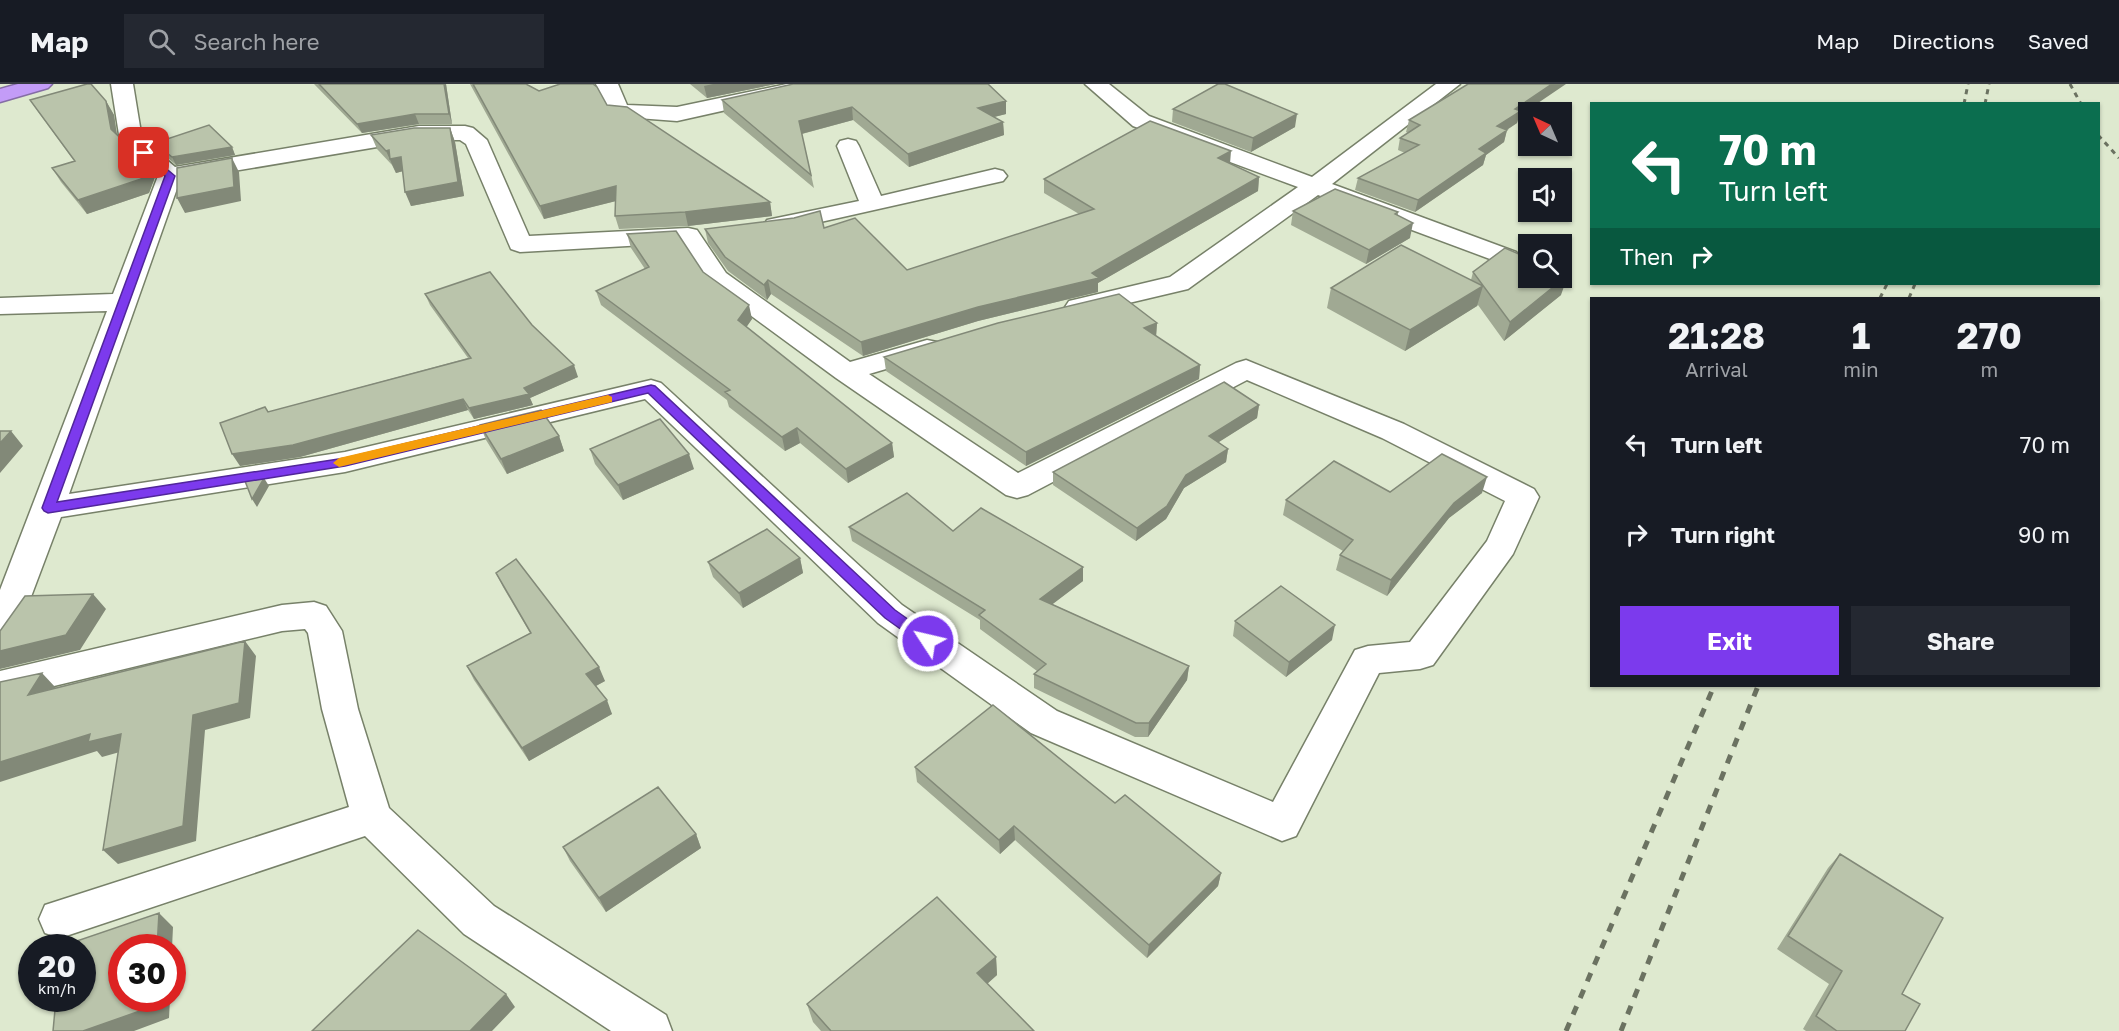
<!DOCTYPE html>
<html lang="en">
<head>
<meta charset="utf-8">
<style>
  body { margin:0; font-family:"Golos Text",sans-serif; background:#242831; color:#f1f3f6; height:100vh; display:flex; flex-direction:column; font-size:22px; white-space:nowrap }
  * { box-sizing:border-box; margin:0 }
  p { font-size:20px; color:#9ea1a6 }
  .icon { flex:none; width:33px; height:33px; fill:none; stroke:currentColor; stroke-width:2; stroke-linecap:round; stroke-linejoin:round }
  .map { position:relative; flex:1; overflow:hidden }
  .drawer { position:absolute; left:1590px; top:213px; width:510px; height:390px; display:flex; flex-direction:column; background:#171b24; border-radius:0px; box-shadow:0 2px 4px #0004 }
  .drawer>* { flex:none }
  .guide { position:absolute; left:1590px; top:18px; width:510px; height:183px; border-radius:0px; box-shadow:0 2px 4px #0004; background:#0b6e4f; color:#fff; overflow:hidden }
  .needle { width:39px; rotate:316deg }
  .controls { position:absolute; left:1518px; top:18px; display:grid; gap:12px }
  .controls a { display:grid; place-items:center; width:54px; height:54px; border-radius:0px; background:#171b24; box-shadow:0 2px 4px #0004; font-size:30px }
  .speed { position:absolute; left:18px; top:850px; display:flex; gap:12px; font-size:30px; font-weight:700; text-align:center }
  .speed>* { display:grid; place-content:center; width:78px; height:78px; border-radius:50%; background:#171b24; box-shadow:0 2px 4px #0004; line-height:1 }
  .speed small { font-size:15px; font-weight:400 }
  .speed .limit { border:9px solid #d22; background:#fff; color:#111 }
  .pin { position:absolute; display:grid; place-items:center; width:51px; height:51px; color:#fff; margin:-26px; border-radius:12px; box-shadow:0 3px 9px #0006 }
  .me { position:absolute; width:66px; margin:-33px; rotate:305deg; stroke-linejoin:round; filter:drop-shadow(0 0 4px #0008) }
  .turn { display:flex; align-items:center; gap:21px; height:126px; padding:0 30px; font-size:27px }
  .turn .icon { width:78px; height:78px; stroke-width:2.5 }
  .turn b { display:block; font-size:42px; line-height:51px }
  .then { display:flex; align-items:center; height:57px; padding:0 30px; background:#0003; gap:12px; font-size:22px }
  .eta { display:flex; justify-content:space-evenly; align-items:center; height:102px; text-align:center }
  .eta b { font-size:36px; font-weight:700; line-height:42px }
  .cta { display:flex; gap:12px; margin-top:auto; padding:12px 30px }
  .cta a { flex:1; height:69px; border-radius:0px; background:#7c3aed; color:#fff; font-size:24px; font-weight:700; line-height:69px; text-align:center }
  .cta a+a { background:#242831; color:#f1f3f6 }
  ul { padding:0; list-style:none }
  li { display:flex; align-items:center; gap:18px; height:90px; padding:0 30px }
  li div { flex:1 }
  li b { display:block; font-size:22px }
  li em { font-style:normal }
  header { display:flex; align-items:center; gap:36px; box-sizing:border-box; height:84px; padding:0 30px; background:#171b24; border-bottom:2px solid #363941 }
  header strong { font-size:28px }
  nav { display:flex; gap:33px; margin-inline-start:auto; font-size:21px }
  .search { width:420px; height:54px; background:#242831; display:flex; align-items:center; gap:15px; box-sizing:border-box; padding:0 21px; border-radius:0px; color:#9ea1a6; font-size:22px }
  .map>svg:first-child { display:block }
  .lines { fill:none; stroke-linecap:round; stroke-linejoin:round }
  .minor-casing { stroke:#778169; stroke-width:3 }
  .highway-casing { stroke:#856da5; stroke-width:3 }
  .minor { fill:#fff; fill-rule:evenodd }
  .highway { fill:#c39cf7; fill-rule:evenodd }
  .rail-far1 { stroke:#6b7261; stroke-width:3; stroke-dasharray:5 5; stroke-linecap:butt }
  .rail { stroke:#6b7261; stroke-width:5; stroke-dasharray:9 9; stroke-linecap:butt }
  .wall { fill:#a0a993 }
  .shaded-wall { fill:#828978 }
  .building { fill:#bac4ab; stroke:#828978; stroke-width:1.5 }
  .route { fill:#7c3aed; stroke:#51269a; stroke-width:1.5 }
  .slow { fill:#f59e0b }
</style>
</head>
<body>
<header>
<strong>Map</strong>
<div class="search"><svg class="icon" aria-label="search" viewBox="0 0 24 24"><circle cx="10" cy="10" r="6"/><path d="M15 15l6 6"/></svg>Search here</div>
<nav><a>Map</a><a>Directions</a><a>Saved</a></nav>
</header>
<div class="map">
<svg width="2119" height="947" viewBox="0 0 2119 947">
  <rect width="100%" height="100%" fill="#dee9cf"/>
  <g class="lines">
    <defs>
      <path id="minor" d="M111,0H133L142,55L175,83L419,42H465L473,44L487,56L529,152L688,144L697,146L726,189L850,278L927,256L937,258L941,264L937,270L869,290L1018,389L1236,279L1246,276L1404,340L1534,405L1539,413L1513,470L1433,581L1420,585L1379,589L1296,752L1282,757L1031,649L878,539L645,315L345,388L61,433L17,550L12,559L0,563V506L107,227L0,230V214L113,210L158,92L120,57ZM419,56H460L466,60L511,165L520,168L681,159L708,200L836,294L1006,411L1017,414L1028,411L1247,296L1382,354L1505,417L1487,457L1410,558L1368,562L1355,566L1273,718L1057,627L902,521L661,299L651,296L345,368L69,410L180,96Z
        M596,0H618L627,21L677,23L787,0H827L823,4L816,6L677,37L611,32Z
        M1085,0H1109L1149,32L1312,93L1436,0H1460L1332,100L1516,168L1520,173L1516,178L1507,181L1498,178L1318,111L1188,205L1078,231L1069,229L1065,223L1069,217L1170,193L1298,103L1133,42Z
        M848,55L856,57L859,62L881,112L995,85L1003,87L1007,92L1003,97L776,148L767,146L764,141L767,136L859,117L837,62L840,57Z
        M314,518L326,522L342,547L358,625L389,724L494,822L666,931L672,947H611L464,850L365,752L60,854L45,849L39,835L45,821L349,723L322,625L308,549L305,545L282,547L0,615V587L282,521Z"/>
      <path id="highway" d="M18,0H52L48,4L0,18V5Z"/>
    </defs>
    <use href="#minor" class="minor-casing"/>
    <use href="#highway" class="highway-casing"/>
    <use href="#minor" class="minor"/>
    <use href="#highway" class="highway"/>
    <path class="rail-far1" d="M2070,0L2081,20
      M1964,20L1968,0
      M1985,20L1989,0
      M2098,51L2119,74
      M1880,214L1887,200
      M1909,214L1915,200"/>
    <path class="rail" d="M1566,947L1714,602
      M1621,947L1758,602"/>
  </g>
  <path class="wall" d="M314,0H446L452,40H419L362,49Z
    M470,0H526L539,7L607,21L770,118L772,132L688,142L619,145L615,132L616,117L544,135Z
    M690,0H776L707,14Z
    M30,16L106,17L114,31L117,51L147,79L155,93L149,109L87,130L61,98L52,84L74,77L39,29Z
    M722,16L1006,30L994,33L1003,38L1004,51L909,83L853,36L802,50L814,104L724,29Z
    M1173,25L1295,43L1251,68L1172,38Z
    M1519,32L1517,39L1507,46L1504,58L1486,71L1483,81L1415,128L1355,106L1358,94L1405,69L1398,66L1400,54L1408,49L1406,48L1409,36Z
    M450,44L455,58L464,112L411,122L403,87L396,89L392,81L377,65L371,51Z
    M155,59L232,63L235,71L176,81L159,66Z
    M1230,80L1259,93L1258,107L1098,199V208L978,237L863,272L771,210L767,216L728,187L708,159L705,145L824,144L907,186L1079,130L1044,109V95Z
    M1293,127L1398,128V132L1410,154L1366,180L1291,141Z
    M627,150L703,188L752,235L746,243L892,359L894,373L848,399L800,359L785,367L729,323L727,316L601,221L596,207L645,185L631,164Z
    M1473,188L1561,211L1504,257L1478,221L1477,222L1405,267L1327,224L1331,204L1471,196Z
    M425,210L532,241L578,293L530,314L533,321L474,335L468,326L300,373L240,382L265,323L268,328L468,274L430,221Z
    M1157,239L1156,252L1200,281L1199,295L1026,382L886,287L884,273Z
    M1259,321L1257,334L1218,358L1228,365L1226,378L1184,404L1166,435L1136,457L1053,401V388Z
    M480,341L559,352L564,367L507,390L486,356Z
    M590,365L694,385L623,416L595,380Z
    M1390,408L1482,409L1449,434L1387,512L1336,486L1340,471L1343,467L1283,431L1286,416Z
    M849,443L953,447L1083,497L1052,520L1189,582L1187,596L1148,653H1135L1034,604V590L1037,587L980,545V536L852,457Z
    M800,474L803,489L743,524L713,493L708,478Z
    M496,489L605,597L596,602L612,630L529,677L474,596L467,582L530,549L503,503Z
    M1235,537L1332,556L1286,593L1233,552Z
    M915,683L1115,719L1221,789L1218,802L1147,874L1015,756L1000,770L917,698Z
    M696,750L701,764L606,828L570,777L563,763Z
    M1840,770L1902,910L1905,947H1806L1803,945L1829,900L1777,865L1828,784Z
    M996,873L997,891L987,900L1034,947H821L813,938L807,920Z"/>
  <path class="shaded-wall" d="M444,0H446L452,40L449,30Z
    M713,0H776L707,14L704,2Z
    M1552,0H1566L1519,32L1517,39L1494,54L1497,42L1515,25Z
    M106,17L114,31L118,59L111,45Z
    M1006,17V30L978,37V24Z
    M852,23L853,36L801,50L799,37Z
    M415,30L419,40L362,49L357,40Z
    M1297,30L1295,43L1251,68L1253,54Z
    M1003,38L1004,51L909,83L908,70Z
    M450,44L455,58L464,112L411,122L405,108Z
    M1507,46L1504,58L1486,71L1483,81L1415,128L1418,116L1479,65Z
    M232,63L235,71L176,81L172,73Z
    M389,66L401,73L407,86L396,89L386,67Z
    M1231,67L1230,80L1218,74Z
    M232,74L239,88L241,117L185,129L177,114Z
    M147,79L155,93L149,109L87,130L78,116Z
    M1259,93L1258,107L1098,199V208L978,237L863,272L861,258L1092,189Z
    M616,102L620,116L544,135L540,122Z
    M770,118L772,132L688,142L685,128Z
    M1413,139L1410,154L1366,180L1369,166Z
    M1568,191L1561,211L1504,257L1510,238Z
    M768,196L771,210L767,216L764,201Z
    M1483,202L1477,222L1405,267L1410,246Z
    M749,221L752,235L741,251L738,236Z
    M1157,239L1156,253L1144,244Z
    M574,281L578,293L530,314L533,321L474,335L469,324L524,304Z
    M1200,281L1199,295L1026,382V368Z
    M463,315L468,326L300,373L240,382L232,370Z
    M1259,321L1257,334L1208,365L1209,352Z
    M797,344L800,359L785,367L782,353Z
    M11,347L23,362L0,389V359Z
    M559,352L564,367L507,390L501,375Z
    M892,359L894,373L848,399L846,385Z
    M1228,365L1226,378L1184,404L1166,435L1136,457L1137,444L1186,391Z
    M689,370L694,385L623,416L618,401Z
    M1487,393L1482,409L1449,434L1387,512L1391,496L1454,419Z
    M264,394L269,402L257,423L252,415Z
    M800,474L803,489L743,524L739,509Z
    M1083,483V497L1041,529L1040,515Z
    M93,510L106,525L80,566L0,585V567Z
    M1335,541L1332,556L1286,593L1289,578Z
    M245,557L256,572L250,634L205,646L196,757L118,780L103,766L193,631Z
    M1189,582L1187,596L1148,653L1149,639Z
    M599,583L605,597L592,604L586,590Z
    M42,589L56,604L28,611Z
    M607,616L612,630L529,677L522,664Z
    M90,650H121L134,664L102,673L97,667L0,698V678Z
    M1014,742L1015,756L1000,770L999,756Z
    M696,750L701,764L606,828L599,814Z
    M1221,789L1218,802L1147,874L1149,861Z
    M159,829L173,843L172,864H157Z
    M996,873L997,891L979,907L977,889Z
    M506,910L515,923L492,947H470Z
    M154,915H170L169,934L134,947H83Z"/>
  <path class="building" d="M87,0H91L106,17L111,45L147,79L141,95L78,116L52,84L75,77L30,16Z
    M319,0H444L449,30H415L357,40Z
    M473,0H526L539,7L560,0H593L597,3L607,21L627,23L770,118L685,128L615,132L616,102L540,122Z
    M793,0H988L1006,17L978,24L1003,38L908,70L852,23L799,37L811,91L722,16Z
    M1218,0H1225L1297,30L1253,54L1173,25Z
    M1468,0H1552L1515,25L1521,27L1497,42L1507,46L1479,65L1486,69L1418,116L1358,94L1419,61L1400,54L1420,41L1409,36Z
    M1150,37L1231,67L1218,74L1259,93L1092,189L1099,194L978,223L861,258L768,196L764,201L725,173L705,145L794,134L820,127L824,144L855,134L907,186L1094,125L1044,95Z
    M209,41L232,63L172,73L155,59Z
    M414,44H450L458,98L405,108L401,73L390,75L389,66L386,67L371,51Z
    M232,74L234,103L177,114V84Z
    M1335,105L1398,128L1395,130L1413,139L1369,166L1293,127Z
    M676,147L703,188L749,221L738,236L892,359L846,385L797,344L782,353L725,308L730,306L596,207L649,183L627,150Z
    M1401,161L1483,202L1410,246L1331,204Z
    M1505,164L1528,174V194H1562V188L1568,191L1510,238L1473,188Z
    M490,188L532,241L574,281L524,304L529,310L469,324L463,315L293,361L232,370L220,339L265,323L268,328L471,274L425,210Z
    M1119,210L1157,239L1144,244L1200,281L1026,368L884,273L998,239Z
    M1224,298L1259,321L1209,352L1228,365L1186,391L1167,422L1137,444L1053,388Z
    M541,326L559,352L501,375L480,341Z
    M660,335L689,370L618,401L590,365Z
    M0,347H11L0,359Z
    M1442,370L1487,393L1454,419L1391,496L1340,471L1353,456L1286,416L1334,377L1390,408Z
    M264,394L252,415L245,397Z
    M907,409L953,447L981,424L1083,483L1040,515L1189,582L1149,639H1136L1034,590L1046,580L979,531L985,526L849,443Z
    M767,445L800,474L739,509L708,478Z
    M516,475L599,583L586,590L607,616L522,664L467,582L531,549L496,489Z
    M1281,502L1335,541L1289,578L1235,537Z
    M93,510L66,551L0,567V547L25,512Z
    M245,557L239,619L193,631L183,742L103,766L121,650L88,658L90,650L0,678V598L42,589L28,611Z
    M993,621L1115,719L1125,711L1221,789L1149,861L1014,742L999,756L915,683Z
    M658,703L696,750L599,814L563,763Z
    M1840,770L1943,834L1902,910L1920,920L1905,947H1837L1816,932L1842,887L1788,852Z
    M937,813L996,873L977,889L1034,947H831L807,920Z
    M159,829L157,864H122V915H154V922L83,947H53L56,915H82V864H62V862Z
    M418,846L506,910L470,947H312Z"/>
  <path class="route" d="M144,66L175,92L57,418L345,374L651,301L655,302L895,526L933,553L936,557L933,561H923L885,534L648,309L345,382L48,429L44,427L42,424L165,92L141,71L139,69Z"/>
  <path class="slow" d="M608,311L612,313V318L339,383L333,379L339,374Z"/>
</svg>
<div class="controls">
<a><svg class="needle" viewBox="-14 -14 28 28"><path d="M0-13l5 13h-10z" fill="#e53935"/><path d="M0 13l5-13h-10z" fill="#9ea1a6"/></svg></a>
<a><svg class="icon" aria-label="sound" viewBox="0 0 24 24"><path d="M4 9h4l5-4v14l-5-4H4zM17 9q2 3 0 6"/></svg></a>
<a><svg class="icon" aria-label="search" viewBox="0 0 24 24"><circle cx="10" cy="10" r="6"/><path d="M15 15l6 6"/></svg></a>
</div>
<div class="speed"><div>20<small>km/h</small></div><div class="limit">30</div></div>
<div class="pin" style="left:144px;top:69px;background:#d93025"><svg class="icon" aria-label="arrive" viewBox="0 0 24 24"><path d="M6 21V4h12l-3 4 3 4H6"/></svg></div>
<svg class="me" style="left:928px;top:557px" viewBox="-20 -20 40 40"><circle r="17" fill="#7c3aed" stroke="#fff" stroke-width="3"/><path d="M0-11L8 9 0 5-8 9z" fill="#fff"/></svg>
<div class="guide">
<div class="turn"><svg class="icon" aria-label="left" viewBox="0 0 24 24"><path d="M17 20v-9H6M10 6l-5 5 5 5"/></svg><div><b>70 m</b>Turn left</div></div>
<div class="then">Then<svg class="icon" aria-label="right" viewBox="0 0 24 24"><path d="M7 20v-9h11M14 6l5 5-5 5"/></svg></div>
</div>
<section class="drawer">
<div class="eta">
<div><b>21:28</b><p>Arrival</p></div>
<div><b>1</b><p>min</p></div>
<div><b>270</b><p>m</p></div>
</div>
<ul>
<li><svg class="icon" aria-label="left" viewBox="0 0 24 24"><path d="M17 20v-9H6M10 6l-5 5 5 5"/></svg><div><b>Turn left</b></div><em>70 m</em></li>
<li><svg class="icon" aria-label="right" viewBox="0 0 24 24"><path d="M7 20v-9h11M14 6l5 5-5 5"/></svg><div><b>Turn right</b></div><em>90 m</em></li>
</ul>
<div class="cta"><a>Exit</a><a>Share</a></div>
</section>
</div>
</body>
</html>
